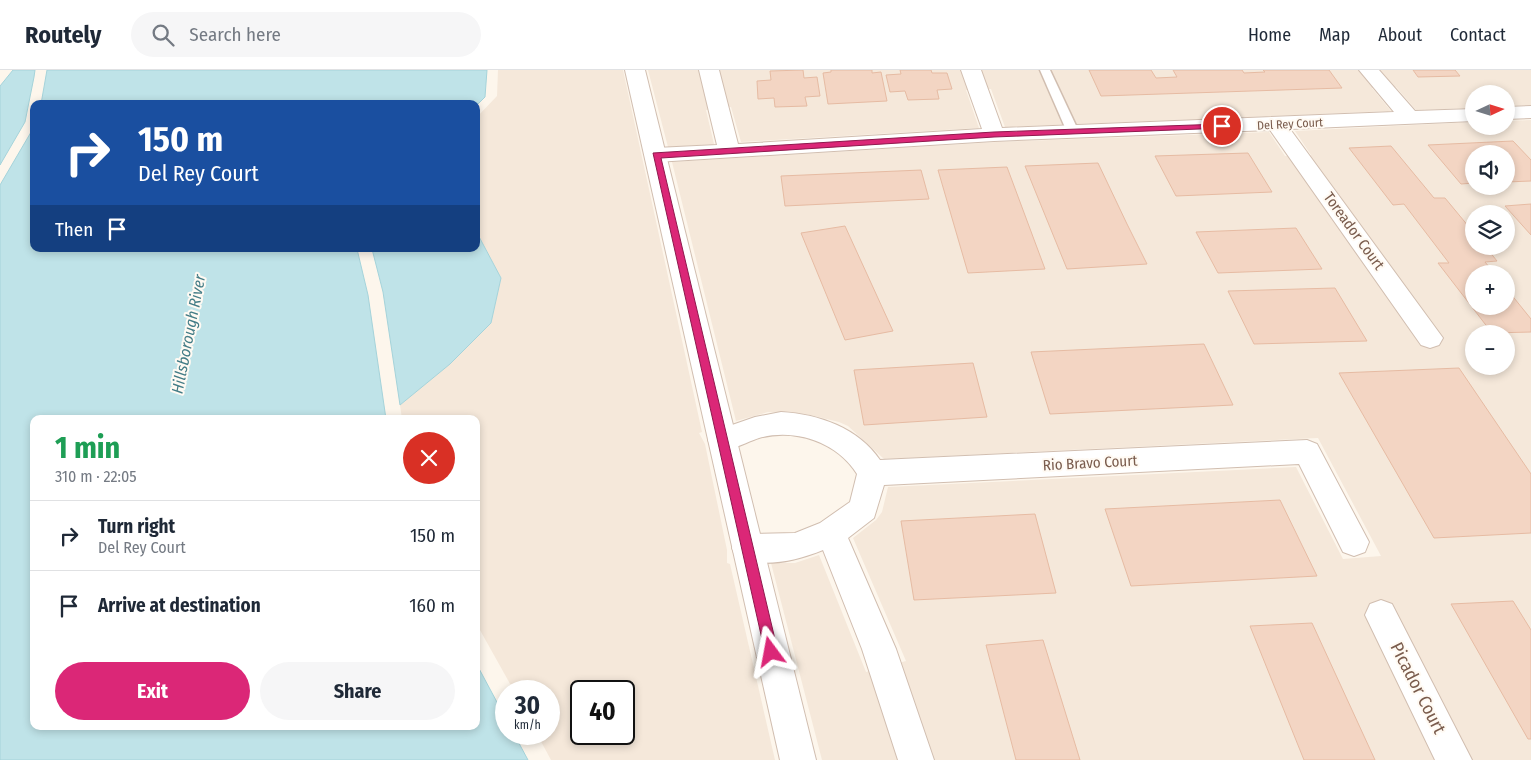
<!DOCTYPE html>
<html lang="en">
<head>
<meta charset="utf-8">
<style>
  body { margin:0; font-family:"Fira Sans Condensed",sans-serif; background:#f6f6f7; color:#1f2937; height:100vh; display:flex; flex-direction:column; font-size:19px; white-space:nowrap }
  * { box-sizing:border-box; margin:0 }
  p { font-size:16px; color:#747a83 }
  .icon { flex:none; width:28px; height:28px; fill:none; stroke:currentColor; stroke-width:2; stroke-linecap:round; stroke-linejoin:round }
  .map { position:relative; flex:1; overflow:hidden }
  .sheet { position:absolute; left:30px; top:345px; width:450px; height:315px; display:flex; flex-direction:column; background:#fff; border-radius:10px; box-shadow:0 2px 8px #0003 }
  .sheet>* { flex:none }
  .guide { position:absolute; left:30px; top:30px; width:450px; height:152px; border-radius:10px; box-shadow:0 2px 8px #0003; background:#1a4fa0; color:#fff; overflow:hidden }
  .needle { width:32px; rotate:86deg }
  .buttons { position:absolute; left:1465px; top:15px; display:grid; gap:10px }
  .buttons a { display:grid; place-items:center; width:50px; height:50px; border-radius:50%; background:#fff; box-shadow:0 2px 8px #0003; font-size:25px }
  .speed { position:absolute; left:495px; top:610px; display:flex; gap:10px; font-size:25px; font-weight:700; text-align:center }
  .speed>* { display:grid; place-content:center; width:65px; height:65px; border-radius:50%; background:#fff; box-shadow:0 2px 8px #0003; line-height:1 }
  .speed small { font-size:12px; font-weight:400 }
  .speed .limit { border:2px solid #111; border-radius:8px; background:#fff; color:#111 }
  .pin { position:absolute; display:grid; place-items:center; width:42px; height:42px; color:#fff; margin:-21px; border:2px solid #fff; border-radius:50%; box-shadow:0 1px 5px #0007 }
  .me { position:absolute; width:55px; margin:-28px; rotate:347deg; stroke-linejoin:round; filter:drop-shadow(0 0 4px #0008) }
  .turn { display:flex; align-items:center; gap:18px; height:105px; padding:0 25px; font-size:22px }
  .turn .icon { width:65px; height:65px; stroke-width:2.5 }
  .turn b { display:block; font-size:35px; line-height:42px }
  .then { display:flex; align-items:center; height:48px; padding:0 25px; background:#0003; gap:10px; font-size:19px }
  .round { display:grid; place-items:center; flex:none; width:52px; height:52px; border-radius:26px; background:#f6f6f7 }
  .head { display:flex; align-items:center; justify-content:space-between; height:85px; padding:0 25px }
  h1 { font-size:30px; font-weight:700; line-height:38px; color:#1e9e55 }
  .action { display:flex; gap:10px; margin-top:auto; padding:10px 25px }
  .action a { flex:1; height:58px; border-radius:30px; background:#db2777; color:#fff; font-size:20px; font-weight:700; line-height:58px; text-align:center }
  .action a+a { background:#f6f6f7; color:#1f2937 }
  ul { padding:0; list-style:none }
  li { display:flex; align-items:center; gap:15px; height:70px; padding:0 25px; border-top:1px solid #e0e1e3 }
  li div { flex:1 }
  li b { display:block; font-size:19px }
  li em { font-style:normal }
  header { display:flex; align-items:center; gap:30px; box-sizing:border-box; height:70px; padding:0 25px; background:#fff; border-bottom:1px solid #e0e1e3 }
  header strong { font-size:24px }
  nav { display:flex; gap:28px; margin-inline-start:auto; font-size:18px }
  .search { width:350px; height:45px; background:#f6f6f7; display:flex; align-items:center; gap:12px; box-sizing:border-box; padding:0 18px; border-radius:28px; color:#747a83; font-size:19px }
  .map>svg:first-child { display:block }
  .residential { fill:#f5e8da; fill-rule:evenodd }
  .water { fill:#bfe3e8; stroke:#a5d3da }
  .building { fill:#f3d5c3; stroke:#e6bba3 }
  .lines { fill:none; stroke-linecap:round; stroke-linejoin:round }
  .service-casing { stroke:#d1beb0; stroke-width:3 }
  .minor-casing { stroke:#d1beb0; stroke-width:2 }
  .tertiary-casing { stroke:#d1beb0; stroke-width:2 }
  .service { fill:#fff; fill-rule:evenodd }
  .minor { fill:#fff; fill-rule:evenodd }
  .tertiary { fill:#fff; fill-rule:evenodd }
  .route { fill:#db2777; stroke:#8e194d }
  .labels { text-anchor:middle; stroke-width:4; stroke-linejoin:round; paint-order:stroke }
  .far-street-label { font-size:12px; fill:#7a5c4d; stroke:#fffaf3 }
  .street-label { font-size:15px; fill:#7a5c4d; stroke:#fffaf3 }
  .water-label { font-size:16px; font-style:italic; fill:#437c86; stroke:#fffaf3 }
  .near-street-label { font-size:18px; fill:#7a5c4d; stroke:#fffaf3 }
</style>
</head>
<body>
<header>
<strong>Routely</strong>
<div class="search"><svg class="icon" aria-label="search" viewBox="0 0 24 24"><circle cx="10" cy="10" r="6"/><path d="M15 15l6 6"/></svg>Search here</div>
<nav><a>Home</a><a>Map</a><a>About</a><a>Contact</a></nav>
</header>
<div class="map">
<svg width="1531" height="690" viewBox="0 0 1531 690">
  <rect width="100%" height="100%" fill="#fdf6ec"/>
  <path class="residential" d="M498,0H623L702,362L699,363L705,374L727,480V493L730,494L775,690H551L537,664H549V621H514L476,553V349H402L400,335L450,294L491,253L501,208L476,161V48L497,26ZM581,621H624V664H581Z
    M648,0H1531V35L1506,36V24H1474V38L1416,40L1396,17L1372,18L1391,41L1005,57L991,19L966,20L979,58L741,72L731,37L706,40L714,74L668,77Z
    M1531,50V690H822L771,493H795L819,485L866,602L906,591L853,468L876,450L882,442L888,417L1296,397L1343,489L1381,486L1318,368L884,389L848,356L839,352L806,344L768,342L736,351L672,92L997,72L1269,62L1285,86L1311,85L1295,61L1474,52V56H1506V51ZM1474,84H1506V116H1474ZM1474,144H1506V176H1474ZM1474,204H1506V236H1474ZM1474,264H1506V296H1474Z"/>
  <path class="water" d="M13,0H35L34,7L25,52L0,95V16Z
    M47,0H487L485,27L476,36V34H41Z
    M34,57V179H357L368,225L386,349H34V656H476V593L506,649V664H514L528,690H0V115Z
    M476,161L501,208L491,253L450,294L400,335L383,222L372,179H476Z"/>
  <path class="building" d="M803,0L804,8L817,7L820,26L805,27L807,36L775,37L774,28L758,29L757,11L771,10L770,1Z
    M831,0H872V3L881,2L887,31L828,34L823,3L831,2Z
    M900,0H931L932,3H947L952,19L937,20L939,29L908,30L905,21L890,22L886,5L901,4Z
    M1089,0H1151L1156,8L1177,7L1173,0H1242L1244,3L1265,2L1263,0H1329L1342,18L1101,26Z
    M1413,0H1455L1460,6L1418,7Z
    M1513,71L1531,90V111L1506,112V84H1474V113L1461,114L1428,75Z
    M1391,76L1434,128H1445L1474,163V176H1485L1497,191L1485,192L1495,204H1474V236H1506V218L1531,249V262L1492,263L1438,193H1449L1404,134L1393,135L1349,78Z
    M1248,83L1272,122L1176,126L1155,86Z
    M1098,93L1127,154L1147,194L1067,199L1025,96Z
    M1007,97L1045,199L968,203L938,100Z
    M921,100L929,129L785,136L781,106Z
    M1531,134V165L1505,136Z
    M845,156L893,261L845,270L801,163Z
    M1296,158L1322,199L1218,203L1196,162Z
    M1335,218L1367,271L1254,274L1228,221Z
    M1204,274L1233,335L1050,344L1031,282Z
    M973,293L987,347L864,355L854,300Z
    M1459,298L1531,404V463L1434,468L1339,303Z
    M1280,430L1317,506L1131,516L1105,439Z
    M1035,444L1056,523L914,530L901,451Z
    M1513,531L1531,560V669H1528L1451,534Z
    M1312,553L1375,690H1304L1250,556Z
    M1043,570L1080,690H1016L986,575Z"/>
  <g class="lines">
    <defs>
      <path id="service" d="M1040,0H1050L1079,62L1077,64H1069L1067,62Z"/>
      <path id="minor" d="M699,0H719L738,74L982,59L961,0H981L1002,58L1394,42L1359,0H1379L1415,41L1474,39V51L1290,59L1443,268L1439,275L1430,278L1421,275L1270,60L994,71L656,92L648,90L645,85L648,80L656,78L717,75Z
        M1531,36V48L1506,49V37Z
        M781,342C819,344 858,358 880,390L1307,370L1317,374L1369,472L1365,482L1354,486L1343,482L1299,394L884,415L874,448L848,468L896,579L934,690H898L862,579L823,480C796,491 764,498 736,488L732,478L736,468L747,464L795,463L820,453L850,432L857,404C837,372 795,358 759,368C743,373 729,384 712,378L708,370L712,362L755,347Z
        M1381,530L1392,534L1472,690H1435L1365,545L1370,534Z"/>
      <path id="tertiary" d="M625,0H645L816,690H780Z"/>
    </defs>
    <use href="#service" class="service-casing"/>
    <use href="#minor" class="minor-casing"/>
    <use href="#tertiary" class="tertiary-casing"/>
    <use href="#service" class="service"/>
    <use href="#minor" class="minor"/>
    <use href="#tertiary" class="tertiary"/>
  </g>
  <path class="route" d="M1222,54L1226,56L1225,58L994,67L661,88L778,582L776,587L771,589L766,587L653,83L994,62Z"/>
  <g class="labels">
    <g class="far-street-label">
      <text transform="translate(1290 54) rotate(-3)" y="4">Del Rey Court</text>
    </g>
    <g class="street-label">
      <text transform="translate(1354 161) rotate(54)" y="5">Toreador Court</text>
      <text transform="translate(1090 393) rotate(-3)" y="5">Rio Bravo Court</text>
    </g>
    <g class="water-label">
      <text transform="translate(188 264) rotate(-79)" y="6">Hillsborough River</text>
    </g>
    <g class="near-street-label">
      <text transform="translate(1418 618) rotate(63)" y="6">Picador Court</text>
    </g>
  </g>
</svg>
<div class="buttons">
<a><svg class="needle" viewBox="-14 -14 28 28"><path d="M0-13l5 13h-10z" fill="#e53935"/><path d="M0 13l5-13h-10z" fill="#747a83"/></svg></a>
<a><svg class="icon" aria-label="sound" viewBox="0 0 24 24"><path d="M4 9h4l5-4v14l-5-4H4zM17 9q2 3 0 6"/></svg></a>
<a><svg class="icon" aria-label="layers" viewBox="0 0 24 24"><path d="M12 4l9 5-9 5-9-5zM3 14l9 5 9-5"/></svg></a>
<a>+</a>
<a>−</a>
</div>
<div class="speed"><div>30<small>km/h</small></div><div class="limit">40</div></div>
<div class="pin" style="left:1222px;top:56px;background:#d93025"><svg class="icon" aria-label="arrive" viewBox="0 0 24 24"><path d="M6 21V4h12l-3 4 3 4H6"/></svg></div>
<svg class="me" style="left:771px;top:582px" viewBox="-20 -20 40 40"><path d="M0-17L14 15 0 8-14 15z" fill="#db2777" stroke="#fff" stroke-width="4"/></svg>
<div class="guide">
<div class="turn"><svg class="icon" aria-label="right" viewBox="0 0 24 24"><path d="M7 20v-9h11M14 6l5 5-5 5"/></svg><div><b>150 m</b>Del Rey Court</div></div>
<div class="then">Then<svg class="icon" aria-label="arrive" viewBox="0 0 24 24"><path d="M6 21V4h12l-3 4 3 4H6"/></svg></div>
</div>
<section class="sheet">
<div class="head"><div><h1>1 min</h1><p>310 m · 22:05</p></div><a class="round" style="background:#d93025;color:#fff"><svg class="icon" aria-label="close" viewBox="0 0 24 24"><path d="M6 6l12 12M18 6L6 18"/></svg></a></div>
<ul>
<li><svg class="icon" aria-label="right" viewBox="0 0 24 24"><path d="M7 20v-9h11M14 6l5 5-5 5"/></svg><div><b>Turn right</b><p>Del Rey Court</p></div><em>150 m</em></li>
<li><svg class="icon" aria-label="arrive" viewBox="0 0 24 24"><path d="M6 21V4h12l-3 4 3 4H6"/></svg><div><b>Arrive at destination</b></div><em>160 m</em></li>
</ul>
<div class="action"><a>Exit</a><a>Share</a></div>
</section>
</div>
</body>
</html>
